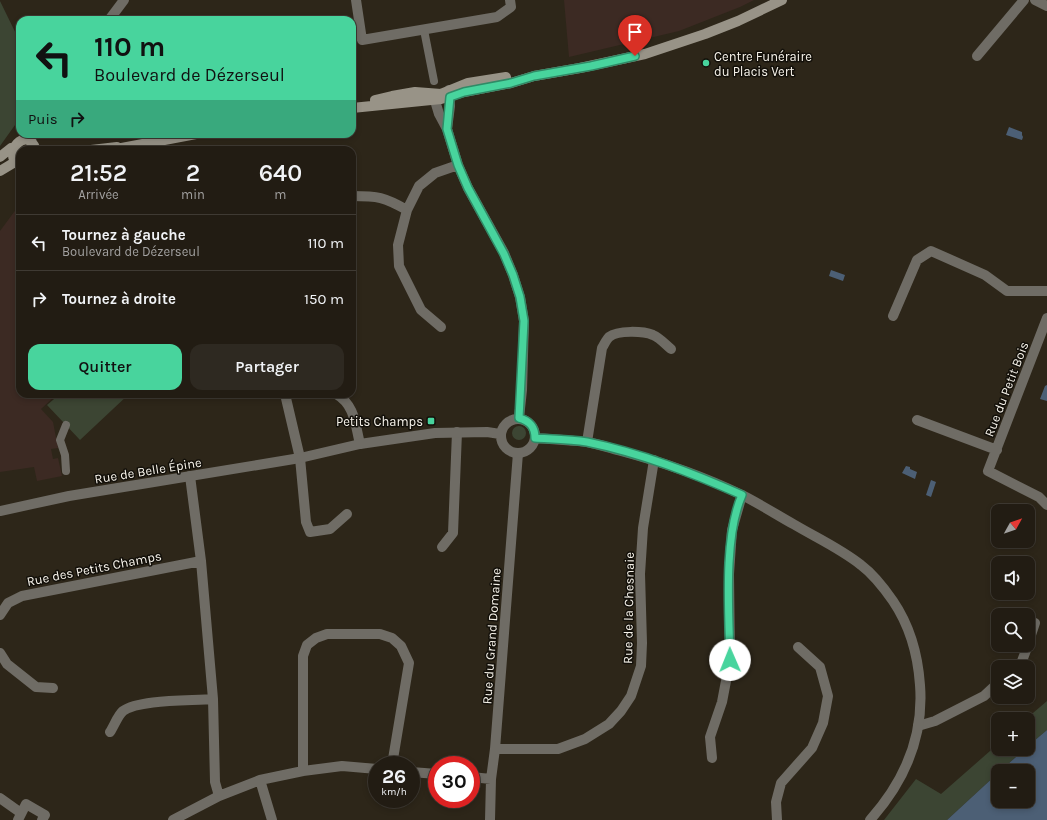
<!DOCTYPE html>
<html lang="fr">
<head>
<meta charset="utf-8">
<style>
  body { margin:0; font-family:Karla,sans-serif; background:#2e2921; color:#f1f3f6; height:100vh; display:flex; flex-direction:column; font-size:15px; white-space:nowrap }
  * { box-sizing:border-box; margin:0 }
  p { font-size:13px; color:#a2a1a0 }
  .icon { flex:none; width:22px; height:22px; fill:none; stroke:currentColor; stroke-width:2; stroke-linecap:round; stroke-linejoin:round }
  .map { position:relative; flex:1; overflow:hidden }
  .sheet { position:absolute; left:16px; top:146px; width:340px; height:252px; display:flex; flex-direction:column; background:#221c13; border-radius:12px; box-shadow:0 2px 6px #0003,0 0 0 1px #3f3a33 }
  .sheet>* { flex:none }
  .banner { position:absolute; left:16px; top:16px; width:340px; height:122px; border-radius:12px; box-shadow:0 2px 6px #0003,0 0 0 1px #3f3a33; background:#48d49d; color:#111; overflow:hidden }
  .needle { width:26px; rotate:50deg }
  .fabs { position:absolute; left:991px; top:504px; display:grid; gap:8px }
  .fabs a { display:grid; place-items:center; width:44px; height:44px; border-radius:8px; background:#221c13; box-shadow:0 2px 6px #0003,0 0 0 1px #3f3a33; font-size:20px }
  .speed { position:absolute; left:368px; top:756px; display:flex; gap:8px; font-size:20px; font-weight:700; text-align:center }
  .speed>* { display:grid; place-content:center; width:52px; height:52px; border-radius:50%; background:#221c13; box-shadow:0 2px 6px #0003,0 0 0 1px #3f3a33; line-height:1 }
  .speed small { font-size:10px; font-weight:400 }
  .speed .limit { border:6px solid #d22; background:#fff; color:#111 }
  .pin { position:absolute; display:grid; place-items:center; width:34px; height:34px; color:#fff; margin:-41px -17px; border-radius:50% 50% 50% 0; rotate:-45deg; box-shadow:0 0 4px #0007 }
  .pin .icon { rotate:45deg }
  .me { position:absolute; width:44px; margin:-22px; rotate:359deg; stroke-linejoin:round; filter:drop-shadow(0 0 3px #0008) }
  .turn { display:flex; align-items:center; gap:14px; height:84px; padding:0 12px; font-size:18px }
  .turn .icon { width:52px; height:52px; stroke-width:2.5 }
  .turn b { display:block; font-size:28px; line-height:34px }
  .then { display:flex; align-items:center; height:38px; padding:0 12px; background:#0003; gap:8px; font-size:15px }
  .eta { display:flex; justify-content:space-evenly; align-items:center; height:68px; text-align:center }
  .eta b { font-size:24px; font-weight:600; line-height:28px }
  .cta { display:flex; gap:8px; margin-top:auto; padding:8px 12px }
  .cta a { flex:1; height:46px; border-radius:12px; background:#48d49d; color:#111; font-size:16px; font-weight:600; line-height:46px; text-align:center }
  .cta a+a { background:#2e2921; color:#f1f3f6 }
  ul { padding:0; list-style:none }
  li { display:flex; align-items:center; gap:12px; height:56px; padding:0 12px; border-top:1px solid #3f3a33 }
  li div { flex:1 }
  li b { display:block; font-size:15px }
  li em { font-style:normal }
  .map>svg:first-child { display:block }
  .education { fill:#3c2a23 }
  .green { fill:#3c4533 }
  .water { fill:#4c5f75 }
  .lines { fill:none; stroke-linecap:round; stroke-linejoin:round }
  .pedestrian { stroke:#6f6c65; stroke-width:8 }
  .minor { stroke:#6f6c65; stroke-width:10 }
  .tertiary { stroke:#6f6c65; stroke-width:10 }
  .secondary { stroke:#989387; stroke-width:10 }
  .route-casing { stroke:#2f8a66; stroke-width:10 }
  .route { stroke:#48d49d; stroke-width:7 }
  .poi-dot { fill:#48d49d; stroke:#13100a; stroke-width:1.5 }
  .labels { text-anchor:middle; stroke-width:3; stroke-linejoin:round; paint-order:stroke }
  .poi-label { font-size:13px; fill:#f8f4eb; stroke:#13100a; text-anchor:start }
  .street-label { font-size:13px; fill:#f8f4eb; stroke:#13100a }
</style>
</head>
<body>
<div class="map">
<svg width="1047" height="820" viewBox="0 0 1047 820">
  <rect width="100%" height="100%" fill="#2d2619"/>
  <path class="education" d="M564,0H754L740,7L679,31L569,57Z
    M20,204V394H57L41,409L53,422L58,448L51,449L53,459L58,458L62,476L37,481L34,467L0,472V231Z"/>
  <path class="green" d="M0,1L20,42V118L0,146Z
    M60,394H129L80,440L47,405Z
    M512 433a7 7 0 1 1 14 0a7 7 0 1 1-14 0Z
    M1047,701V730L1028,746V719H1026Z
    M998,744V749H1025L1000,771H998V773L947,820H884L916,779L941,794Z"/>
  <path class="water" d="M1009,127L1022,132V135L1023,137L1022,140L1006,135Z
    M831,270L845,275L843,281L829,276Z
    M1047,385V401L1040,399L1045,386Z
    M906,466L910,467V469L917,472L915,479L902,473Z
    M931,480L936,482L931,497L926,495Z
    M1047,730V820H947L998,773V801H1028V771H1000L1025,749H1028V746Z"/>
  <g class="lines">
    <path class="pedestrian" d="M424,30L434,81
      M66,471L65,455L60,440L66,425"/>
    <path class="minor" d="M356,0L362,40L497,17L511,7L510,0
      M1035,0L1047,6
      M977,56L1024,0
      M433,94L439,114L447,129L458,165L468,188L504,253L513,275L520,297L524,321L522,390L519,418
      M447,129L450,106L449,90
      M352,196C378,196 384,197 407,210
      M893,316L917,260L931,251L985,275L1007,291H1047
      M1047,318L988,471L1039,497L1047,505
      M441,327L421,310L399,266L398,245L407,210L419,186L435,173L458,165
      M285,394L300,458L306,522L310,532L330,529L347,514
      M336,394C355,405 355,424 360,444
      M917,420L997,450
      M587,442L602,348C604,345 606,340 609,337C618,330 643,331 653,335C660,338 665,344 671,349
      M190,476L201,561L213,699L215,782L219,796
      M442,547L453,533L457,432
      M0,615L8,603L22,596L201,561
      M1028,644L1035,623
      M0,653L7,664L36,687L53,688
      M1016,667L1022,661L1028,645
      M918,726L935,721L984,696L998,683
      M110,732C114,726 118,715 123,711C139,699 192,701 213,699
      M495,749H558L585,739L609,724L621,711L631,696L641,666L642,643L640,574L643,528L654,460
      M712,758L710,737L722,702L730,660L729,574L732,530L742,495
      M303,771V656L307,645L316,638L327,634H380L392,638L401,646L409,663L392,765
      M411,772L437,774
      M471,777L491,779
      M260,780L272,820
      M0,798L21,813
      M18,820L26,804L45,815L42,820
      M173,820L219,796L260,780L303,771L342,766L377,769
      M490,820L491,779L495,749L518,453
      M777,820L776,802L781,783L812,748L823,723L828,696L820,667L798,647"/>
    <path class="tertiary" d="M109,20L124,0
      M31,142L32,134
      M501 436a17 17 0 1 1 34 0a17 17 0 1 1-34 0Z
      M535,438C552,439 570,440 587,442C598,444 610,448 621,451C662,462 703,476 742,495C760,504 777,515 795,525C817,538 841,549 861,565C873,574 884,588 893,601C910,626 918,656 920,685C924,737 904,782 870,820
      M0,511L69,496L300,458L360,444L435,433L487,432L500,434"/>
    <path class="secondary" d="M375,100L392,96L415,92L441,94L468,83L506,77
      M352,108L441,99L464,92L511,83L534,76L580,68L645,54L705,34L738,21L782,0
      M91,150L117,147
      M111,150L196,134
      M0,157L11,148
      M20,165C0,155 27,123 36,150
      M0,171L15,162"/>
  </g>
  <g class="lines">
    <defs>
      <path id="route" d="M635,56L591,66L534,76L511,83L464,92L450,97L447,129L458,165L468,188L504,254L513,275L520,297L524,321L519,418C530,421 535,427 535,438C552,439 571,439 587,442C641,453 692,473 742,495C723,538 729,613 730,660"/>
    </defs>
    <use href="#route" class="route-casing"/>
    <use href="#route" class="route"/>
  </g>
  <g class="poi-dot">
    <circle cx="706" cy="63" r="4"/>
    <rect x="427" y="417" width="8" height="8" rx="2"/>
  </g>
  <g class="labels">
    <g class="poi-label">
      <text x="714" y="61">Centre Funéraire<tspan x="714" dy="15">du Placis Vert</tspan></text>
      <text x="423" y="426" text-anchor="end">Petits Champs</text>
    </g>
    <g class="street-label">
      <text transform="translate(1006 389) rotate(-69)" y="5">Rue du Petit Bois</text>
      <text transform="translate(148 470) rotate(-9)" y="5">Rue de Belle Épine</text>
      <text transform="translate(94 568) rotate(-11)" y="5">Rue des Petits Champs</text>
      <text transform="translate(628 608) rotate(-89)" y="5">Rue de la Chesnaie</text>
      <text transform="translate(491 636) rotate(-86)" y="5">Rue du Grand Domaine</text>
    </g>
  </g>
</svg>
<div class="fabs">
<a><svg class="needle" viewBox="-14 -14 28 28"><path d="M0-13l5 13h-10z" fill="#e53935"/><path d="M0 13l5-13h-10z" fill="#a2a1a0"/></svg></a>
<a><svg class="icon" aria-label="sound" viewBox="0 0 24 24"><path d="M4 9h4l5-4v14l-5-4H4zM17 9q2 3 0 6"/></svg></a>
<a><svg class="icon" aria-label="search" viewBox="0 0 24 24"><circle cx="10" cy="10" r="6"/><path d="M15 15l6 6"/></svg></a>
<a><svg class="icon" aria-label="layers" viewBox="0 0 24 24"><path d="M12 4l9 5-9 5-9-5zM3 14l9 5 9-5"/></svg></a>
<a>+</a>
<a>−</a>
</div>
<div class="speed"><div>26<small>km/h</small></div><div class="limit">30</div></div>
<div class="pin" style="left:635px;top:56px;background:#d93025"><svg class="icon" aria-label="arrive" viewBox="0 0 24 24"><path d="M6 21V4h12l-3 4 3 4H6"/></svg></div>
<svg class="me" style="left:730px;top:660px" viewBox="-20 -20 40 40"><circle r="19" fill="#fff"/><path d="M0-13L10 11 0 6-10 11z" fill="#48d49d"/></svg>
<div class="banner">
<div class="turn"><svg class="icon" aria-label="left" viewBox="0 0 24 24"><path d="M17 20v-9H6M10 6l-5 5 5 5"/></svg><div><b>110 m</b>Boulevard de Dézerseul</div></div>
<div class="then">Puis<svg class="icon" aria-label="right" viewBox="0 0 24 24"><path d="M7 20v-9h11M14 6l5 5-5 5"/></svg></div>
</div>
<section class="sheet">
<div class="eta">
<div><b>21:52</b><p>Arrivée</p></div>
<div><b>2</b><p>min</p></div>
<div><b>640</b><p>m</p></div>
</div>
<ul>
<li><svg class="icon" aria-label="left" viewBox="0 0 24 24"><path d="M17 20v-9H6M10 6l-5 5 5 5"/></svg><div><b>Tournez à gauche</b><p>Boulevard de Dézerseul</p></div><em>110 m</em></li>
<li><svg class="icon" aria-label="right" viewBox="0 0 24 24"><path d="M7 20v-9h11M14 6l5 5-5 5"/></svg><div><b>Tournez à droite</b></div><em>150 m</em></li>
</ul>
<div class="cta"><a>Quitter</a><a>Partager</a></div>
</section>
</div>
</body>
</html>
